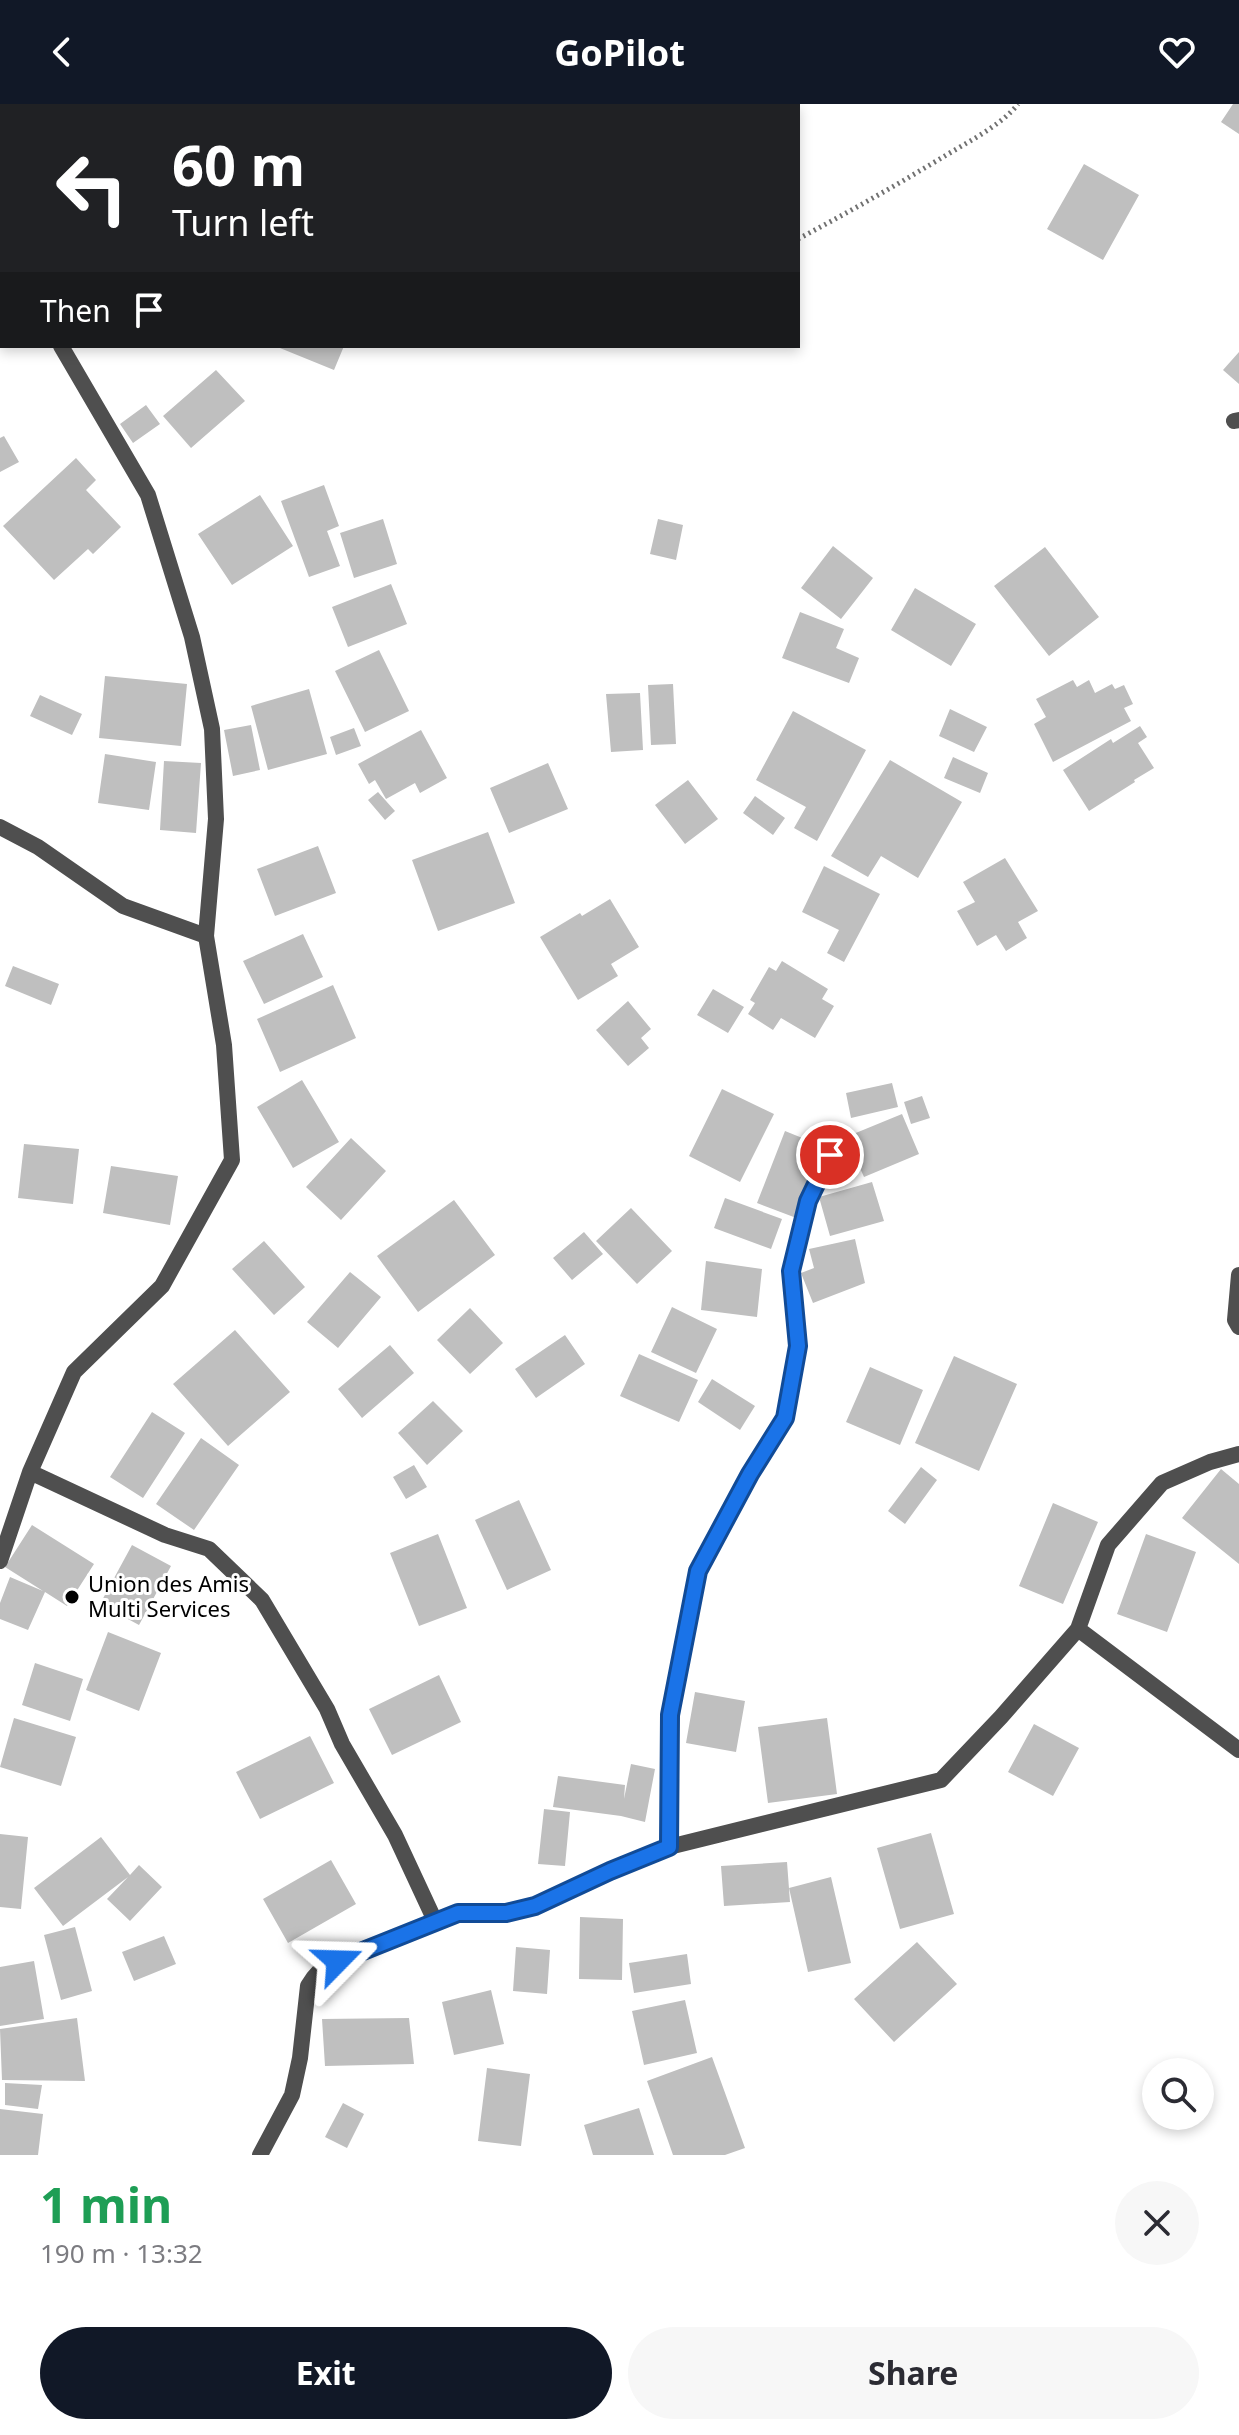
<!DOCTYPE html>
<html lang="en">
<head>
<meta charset="utf-8">
<style>
  body { margin:0; font-family:"Noto Sans",sans-serif; background:#f7f7f7; color:#2b2b33; height:100vh; display:flex; flex-direction:column; font-size:30px; white-space:nowrap }
  * { box-sizing:border-box; margin:0 }
  p { font-size:26px; color:#7c7c81 }
  .icon { flex:none; width:44px; height:44px; fill:none; stroke:currentColor; stroke-width:2; stroke-linecap:round; stroke-linejoin:round }
  .map { position:relative; height:2051px; overflow:hidden }
  .side { display:flex; flex-direction:column; background:#fff; flex:1 }
  .side>* { flex:none }
  .top-card { position:absolute; left:0px; top:0px; width:800px; height:244px; box-shadow:0 4px 12px #0003; background:#202124; color:#fff; overflow:hidden }
  .controls { position:absolute; left:1142px; top:1954px; display:grid; gap:16px }
  .controls a { display:grid; place-items:center; width:72px; height:72px; border-radius:50%; background:#fff; box-shadow:0 4px 12px #0003; font-size:40px }
  .pin { position:absolute; display:grid; place-items:center; width:68px; height:68px; color:#fff; margin:-34px; border:4px solid #fff; border-radius:50%; box-shadow:0 2px 8px #0007 }
  .me { position:absolute; width:88px; margin:-44px; rotate:68deg; stroke-linejoin:round; filter:drop-shadow(0 0 6px #0008) }
  .turn { display:flex; align-items:center; gap:28px; height:168px; padding:0 40px; font-size:36px }
  .turn .icon { width:104px; height:104px; stroke-width:2.5 }
  .turn b { display:block; font-size:56px; line-height:68px }
  .then { display:flex; align-items:center; height:76px; padding:0 40px; background:#0003; gap:16px; font-size:30px }
  .round { display:grid; place-items:center; flex:none; width:84px; height:84px; border-radius:42px; background:#f7f7f7 }
  .overview { display:flex; align-items:center; justify-content:space-between; height:136px; padding:0 40px }
  h1 { font-size:48px; font-weight:700; line-height:60px; color:#1e9e55 }
  .button { display:flex; gap:16px; margin-top:auto; padding:16px 40px }
  .button a { flex:1; height:92px; border-radius:48px; background:#111827; color:#fff; font-size:32px; font-weight:700; line-height:92px; text-align:center }
  .button a+a { background:#f7f7f7; color:#2b2b33 }
  header { display:flex; justify-content:space-between; align-items:center; height:104px; padding:0 40px; background:#111827; color:#fff; font-size:36px; font-weight:700 }
  .map>svg:first-child { display:block }
  .building { fill:#bfbfbf }
  .lines { fill:none; stroke-linecap:round; stroke-linejoin:round }
  .path { stroke:#717171; stroke-width:5; stroke-dasharray:2 4; stroke-linecap:butt }
  .street { stroke:#4f4f4f; stroke-width:16 }
  .route-casing { stroke:#114b97; stroke-width:20 }
  .route { stroke:#1a73e8; stroke-width:14 }
  .poi-dot { fill:#000; stroke:#fff; stroke-width:3 }
  .labels { text-anchor:middle; stroke-width:6; stroke-linejoin:round; paint-order:stroke }
  .poi-label { font-size:22px; fill:#000; stroke:#fff; text-anchor:start }
</style>
</head>
<body>
<header><svg class="icon" aria-label="back" viewBox="0 0 24 24"><path d="M15 5l-7 7 7 7"/></svg>GoPilot<svg class="icon" aria-label="heart" viewBox="0 0 24 24"><path d="M12 20l-8-8c-3-5 5-10 8-4 3-6 11-1 8 4z"/></svg></header>
<div class="map">
<svg width="1239" height="2051" viewBox="0 0 1239 2051">
  <rect width="100%" height="100%" fill="#fff"/>
  <path class="building" d="M1233,0H1239V30L1221,18Z
    M1084,60L1139,91L1103,156L1047,125Z
    M275,242H344L334,266Z
    M1239,248V280L1223,266Z
    M216,266L245,297L191,344L163,312Z
    M146,301L160,320L133,339L120,320Z
    M4,332L19,358L0,368V334Z
    M76,354L96,376L86,386L121,423L93,450L88,445L54,476L3,422Z
    M324,381L339,422L327,427L340,462L309,473L281,397Z
    M260,391L293,442L232,481L198,430Z
    M383,415L397,460L354,474L340,429Z
    M658,415L683,421L676,456L650,450Z
    M833,442L873,474L841,515L801,484Z
    M1045,443L1099,513L1049,552L994,482Z
    M391,480L407,520L348,543L332,503Z
    M915,484L976,520L951,562L891,526Z
    M800,508L844,525L836,544L859,554L849,579L782,554Z
    M379,546L409,607L365,628L335,567Z
    M105,572L187,580L181,642L99,634Z
    M1073,576L1077,583L1089,576L1095,589L1112,580L1115,585L1124,581L1133,600L1124,604L1131,617L1053,658L1034,620L1046,613L1036,595Z
    M673,580L676,640L651,641L648,581Z
    M309,585L327,650L268,666L251,602Z
    M640,589L643,646L611,648L606,590Z
    M40,591L82,610L72,631L30,612Z
    M950,605L987,623L974,648L939,632Z
    M793,607L866,646L817,737L794,724L806,703L756,676Z
    M251,621L260,666L233,672L224,626Z
    M1140,622L1147,633L1138,639L1154,664L1134,676L1135,678L1089,707L1063,666L1111,635L1113,639Z
    M354,624L361,642L336,651L330,633Z
    M421,626L447,674L420,689L415,679L386,695L375,676L369,680L358,660Z
    M105,650L156,658L149,706L98,699Z
    M953,653L988,669L980,689L944,674Z
    M890,656L962,698L918,774L881,752L868,773L831,752Z
    M164,657L201,659L196,729L160,726Z
    M548,659L568,705L509,729L490,684Z
    M688,676L718,715L685,740L655,701Z
    M378,688L395,707L385,716L368,696Z
    M755,692L785,714L773,731L743,709Z
    M488,728L515,799L438,827L412,756Z
    M318,742L336,789L275,812L257,765Z
    M1005,754L1038,807L1018,818L1027,834L1006,847L996,831L977,842L957,807L975,798L963,778Z
    M824,762L880,790L844,858L827,849L839,826L802,808Z
    M610,795L639,843L611,860L618,872L578,896L540,833L580,809L582,812Z
    M303,830L323,873L264,900L243,857Z
    M782,857L828,885L822,895L834,902L815,934L781,914L773,926L748,910L755,899L750,896L769,863L776,867Z
    M13,862L59,880L51,901L5,882Z
    M333,881L356,934L280,968L257,915Z
    M713,885L744,903L728,929L697,911Z
    M628,897L651,925L641,934L649,944L628,962L596,926Z
    M302,976L339,1038L293,1064L257,1003Z
    M892,979L898,1003L851,1014L846,989Z
    M722,985L774,1010L740,1078L689,1052Z
    M922,992L930,1014L911,1020L904,998Z
    M902,1010L919,1050L864,1073L846,1033Z
    M785,1027L827,1044L799,1115L757,1099Z
    M351,1034L386,1067L341,1116L306,1083Z
    M24,1040L79,1045L73,1100L18,1094Z
    M111,1062L178,1072L170,1121L103,1109Z
    M872,1078L884,1117L830,1132L819,1093Z
    M725,1094L782,1115L771,1145L714,1124Z
    M454,1096L495,1151L418,1208L377,1152Z
    M631,1104L672,1147L637,1180L596,1137Z
    M584,1128L603,1150L572,1176L553,1154Z
    M855,1135L865,1179L813,1199L801,1169L814,1164L809,1145Z
    M264,1137L305,1183L274,1211L232,1165Z
    M706,1157L762,1165L757,1213L701,1206Z
    M350,1168L381,1193L338,1244L307,1218Z
    M672,1203L717,1225L696,1269L651,1248Z
    M470,1204L503,1239L470,1270L437,1236Z
    M235,1226L290,1288L228,1342L173,1280Z
    M565,1231L585,1260L536,1294L515,1265Z
    M390,1241L414,1269L362,1314L338,1285Z
    M639,1250L698,1276L679,1318L620,1292Z
    M954,1252L1017,1280L979,1367L915,1339Z
    M870,1263L923,1286L900,1341L846,1318Z
    M712,1275L755,1302L740,1326L698,1298Z
    M433,1297L463,1327L427,1361L398,1329Z
    M152,1308L185,1329L143,1394L110,1373Z
    M201,1334L239,1361L194,1426L156,1400Z
    M414,1361L427,1383L406,1395L393,1373Z
    M921,1363L937,1376L905,1420L888,1407Z
    M1221,1365L1239,1380V1460L1182,1414Z
    M519,1396L551,1466L507,1486L475,1416Z
    M1053,1399L1098,1418L1063,1500L1019,1482Z
    M32,1421L94,1460L67,1502L45,1488L28,1526L0,1515V1499L10,1473L43,1487L5,1463Z
    M438,1430L467,1504L419,1522L390,1449Z
    M1146,1430L1196,1448L1167,1528L1117,1510Z
    M132,1441L171,1462L139,1521L100,1500Z
    M108,1528L161,1549L139,1607L86,1586Z
    M35,1559L83,1575L70,1617L22,1601Z
    M439,1571L461,1618L392,1651L369,1605Z
    M695,1588L745,1597L736,1648L686,1639Z
    M14,1614L76,1633L61,1682L0,1663Z
    M827,1614L837,1690L768,1699L758,1623Z
    M1034,1620L1079,1644L1053,1692L1008,1668Z
    M310,1632L334,1679L260,1715L236,1668Z
    M631,1660L655,1665L645,1718L621,1712L553,1703L558,1672L625,1681L624,1695Z
    M544,1705L570,1708L565,1762L538,1760Z
    M931,1729L954,1810L900,1825L877,1744Z
    M0,1730L28,1733L21,1805L0,1803Z
    M101,1733L130,1771L139,1761L162,1783L130,1817L107,1795L128,1773L63,1822L34,1784Z
    M331,1756L356,1800L288,1839L263,1795Z
    M787,1758L790,1798L724,1802L721,1762Z
    M831,1773L851,1859L808,1868L789,1784Z
    M580,1813L623,1815L622,1876L579,1875Z
    M75,1823L92,1887L61,1896L44,1831Z
    M164,1832L176,1860L134,1877L122,1848Z
    M917,1838L957,1880L894,1938L854,1895Z
    M516,1843L550,1846L547,1890L513,1887Z
    M687,1850L691,1880L634,1889L629,1859Z
    M34,1857L44,1915L0,1922V1863Z
    M491,1886L504,1940L454,1951L442,1898Z
    M685,1896L697,1949L644,1961L632,1907Z
    M77,1914L85,1977L2,1976L0,1925Z
    M409,1914L414,1960L325,1962L322,1915Z
    M712,1953L745,2044L725,2051H673L647,1977Z
    M487,1964L530,1970L521,2042L478,2037Z
    M5,1979L42,1981L38,2005L5,2001Z
    M343,1999L364,2010L347,2044L325,2033Z
    M639,2004L654,2051H593L584,2021Z
    M0,2005L43,2010L38,2051H0Z"/>
  <g class="lines">
    <path class="path" d="M798,135C847,109 895,82 943,53C966,39 1002,21 1018,0"/>
    <path class="street" d="M0,107L2,113
      M1234,317L1239,316
      M0,723L38,743L123,802L206,832
      M1239,1171L1235,1216L1239,1223
      M30,1368L165,1431L209,1445L262,1496L327,1605L342,1640L395,1731L435,1817L323,1863L314,1873L308,1882L300,1954L292,1991L260,2051
      M0,1457L30,1368L74,1268L162,1182L232,1056L224,941L206,832L216,715L212,625L192,533L148,391L61,242
      M1078,1525L1239,1646
      M669,1743L941,1676L1001,1613L1078,1525L1108,1441L1162,1379L1210,1358L1239,1350
      M435,1817L458,1809H506L535,1802L610,1767L669,1743L670,1611L698,1467L750,1370L785,1314L798,1242L791,1167L808,1097L830,1051"/>
  </g>
  <g class="lines">
    <defs>
      <path id="route" d="M338,1857L458,1809H506L535,1802L610,1767L669,1743L670,1611L698,1467L750,1370L785,1314L798,1242L791,1167L808,1097L830,1051"/>
    </defs>
    <use href="#route" class="route-casing"/>
    <use href="#route" class="route"/>
  </g>
  <circle class="poi-dot" cx="72" cy="1493" r="8"/>
  <g class="labels">
    <g class="poi-label">
      <text x="88" y="1488">Union des Amis<tspan x="88" dy="25">Multi Services</tspan></text>
    </g>
  </g>
</svg>
<div class="controls">
<a><svg class="icon" aria-label="search" viewBox="0 0 24 24"><circle cx="10" cy="10" r="6"/><path d="M15 15l6 6"/></svg></a>
</div>
<div class="pin" style="left:830px;top:1051px;background:#d93025"><svg class="icon" aria-label="arrive" viewBox="0 0 24 24"><path d="M6 21V4h12l-3 4 3 4H6"/></svg></div>
<svg class="me" style="left:338px;top:1857px" viewBox="-20 -20 40 40"><path d="M0-17L14 15 0 8-14 15z" fill="#1a73e8" stroke="#fff" stroke-width="4"/></svg>
<div class="top-card">
<div class="turn"><svg class="icon" aria-label="left" viewBox="0 0 24 24"><path d="M17 20v-9H6M10 6l-5 5 5 5"/></svg><div><b>60 m</b>Turn left</div></div>
<div class="then">Then<svg class="icon" aria-label="arrive" viewBox="0 0 24 24"><path d="M6 21V4h12l-3 4 3 4H6"/></svg></div>
</div>
</div>
<section class="side">
<div class="overview"><div><h1>1 min</h1><p>190 m · 13:32</p></div><a class="round"><svg class="icon" aria-label="close" viewBox="0 0 24 24"><path d="M6 6l12 12M18 6L6 18"/></svg></a></div>
<div class="button"><a>Exit</a><a>Share</a></div>
</section>
</body>
</html>
